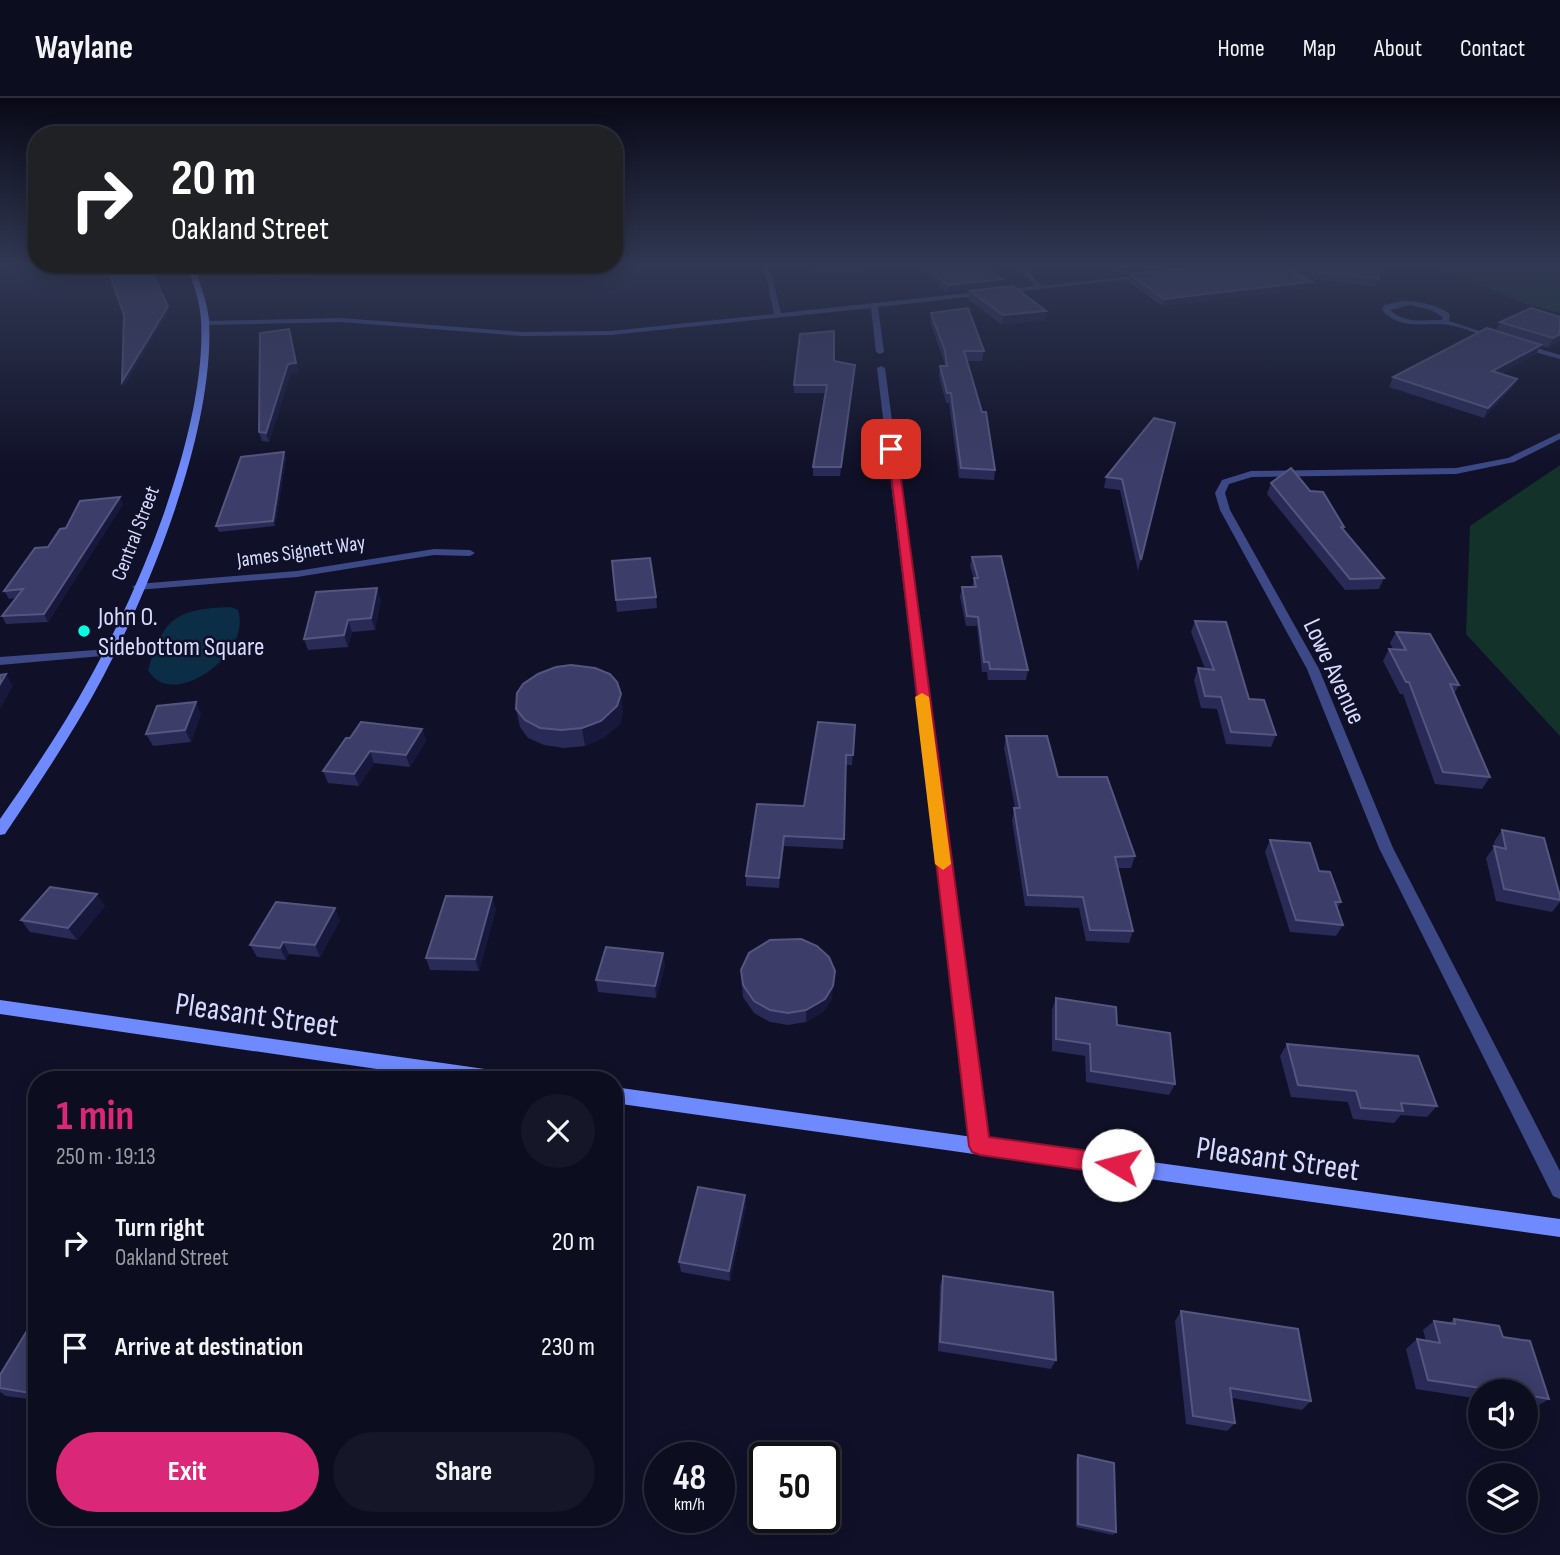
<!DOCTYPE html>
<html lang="en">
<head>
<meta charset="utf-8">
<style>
  body { margin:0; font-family:"Sofia Sans Condensed",sans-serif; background:#151627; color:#f1f3f6; height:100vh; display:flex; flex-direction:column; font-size:26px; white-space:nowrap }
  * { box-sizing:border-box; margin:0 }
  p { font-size:23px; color:#9a9ca4 }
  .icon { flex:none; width:38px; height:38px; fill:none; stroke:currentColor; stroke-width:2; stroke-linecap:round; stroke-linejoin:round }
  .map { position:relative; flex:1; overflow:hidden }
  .drawer { position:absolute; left:28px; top:973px; width:595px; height:455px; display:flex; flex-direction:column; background:#0c0d1e; border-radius:28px; box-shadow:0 4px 18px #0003,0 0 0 2px #2c2d3c }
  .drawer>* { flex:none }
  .hud { position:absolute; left:28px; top:28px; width:595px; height:147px; border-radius:28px; box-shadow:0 4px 18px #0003,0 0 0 2px #2c2d3c; background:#202124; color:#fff; overflow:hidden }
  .fabs { position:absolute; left:1468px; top:1281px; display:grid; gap:14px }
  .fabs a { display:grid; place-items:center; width:70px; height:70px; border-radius:50%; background:#0c0d1e; box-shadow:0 4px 18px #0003,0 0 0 2px #2c2d3c; font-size:35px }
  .speed { position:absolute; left:644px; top:1344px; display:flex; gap:14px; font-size:35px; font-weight:700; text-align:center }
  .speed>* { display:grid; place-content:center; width:91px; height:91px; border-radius:50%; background:#0c0d1e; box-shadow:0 4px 18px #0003,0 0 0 2px #2c2d3c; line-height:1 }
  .speed small { font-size:18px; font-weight:400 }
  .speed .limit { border:4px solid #111; border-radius:10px; background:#fff; color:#111 }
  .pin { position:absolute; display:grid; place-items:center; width:60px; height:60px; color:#fff; margin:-30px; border-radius:14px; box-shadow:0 4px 10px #0006 }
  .me { position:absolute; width:77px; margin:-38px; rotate:278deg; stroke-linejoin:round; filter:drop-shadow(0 0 5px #0008) }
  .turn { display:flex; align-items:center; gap:24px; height:147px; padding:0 28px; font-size:32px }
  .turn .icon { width:91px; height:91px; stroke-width:2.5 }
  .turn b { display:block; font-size:49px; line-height:60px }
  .round { display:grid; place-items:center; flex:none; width:74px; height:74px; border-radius:37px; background:#151627 }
  .headline { display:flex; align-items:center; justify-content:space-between; height:119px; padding:0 28px }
  h1 { font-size:42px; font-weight:700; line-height:52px; color:#db2777 }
  .button { display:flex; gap:14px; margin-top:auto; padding:14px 28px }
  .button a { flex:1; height:80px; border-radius:42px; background:#db2777; color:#fff; font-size:28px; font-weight:700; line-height:80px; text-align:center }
  .button a+a { background:#151627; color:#f1f3f6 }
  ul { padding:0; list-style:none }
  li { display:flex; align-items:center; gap:21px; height:105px; padding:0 28px }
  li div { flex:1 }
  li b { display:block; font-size:26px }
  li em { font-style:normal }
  header { display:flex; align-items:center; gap:42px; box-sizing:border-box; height:98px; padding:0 35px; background:#0c0d1e; border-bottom:2px solid #2c2d3c }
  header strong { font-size:33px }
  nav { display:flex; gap:38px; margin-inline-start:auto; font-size:24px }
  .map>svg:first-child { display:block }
  .green { fill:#13322a }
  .water { fill:#0b2d46 }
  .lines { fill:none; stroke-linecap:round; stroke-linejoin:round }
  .street { fill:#3c4986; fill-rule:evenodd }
  .secondary { fill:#6f8afe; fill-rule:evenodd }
  .wall { fill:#292a56 }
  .shaded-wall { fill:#17183c }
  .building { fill:#3c3d68; stroke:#545680; stroke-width:2 }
  .route { fill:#e11d48; stroke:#92132f; stroke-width:2 }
  .slow { fill:#f59e0b }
  .poi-dot { fill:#05fde1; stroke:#101128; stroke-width:2.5 }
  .labels { text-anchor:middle; stroke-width:5; stroke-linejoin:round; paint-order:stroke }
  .far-street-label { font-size:21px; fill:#d7dbff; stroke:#101128 }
  .poi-label { font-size:26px; fill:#d7dbff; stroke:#101128; text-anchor:start }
  .street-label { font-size:26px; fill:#d7dbff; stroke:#101128 }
  .near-street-label { font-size:32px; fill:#d7dbff; stroke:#101128 }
</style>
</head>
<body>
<header>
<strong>Waylane</strong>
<nav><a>Home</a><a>Map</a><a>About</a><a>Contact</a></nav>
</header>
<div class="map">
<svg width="1560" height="1457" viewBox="0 0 1560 1457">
  <rect width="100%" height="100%" fill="#101128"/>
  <path class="green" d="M1429,166H1560V215L1526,206Z
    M1560,367V638L1466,536L1470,428Z"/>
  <path class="water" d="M231,509L238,512C253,556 171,614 148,572C163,519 177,511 231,509Z"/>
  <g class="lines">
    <path class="street" d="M759,166H765L772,178L781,215L1035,188L1014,166H1021L1042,188L1145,177L1148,179L878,209L884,254L880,256L876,254L871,210L611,237L522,238L341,224L205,227L201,225L205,223L341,220L522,234L611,233L774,216L766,178Z
      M1281,166H1289L1316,185L1311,186Z
      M1402,203C1419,203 1435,206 1450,216L1449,223L1501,240L1497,242C1481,238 1466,230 1449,227C1424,223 1402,234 1382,212L1384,207ZM1410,207L1431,212L1443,219L1442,222C1422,222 1405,226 1390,212Z
      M1520,245L1560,257V261L1517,249L1516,247Z
      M881,268L885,270L989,1048L986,1054L980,1056L974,1054L971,1048L877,270Z
      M1560,335V341L1514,364L1456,376L1252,379L1229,386L1225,395L1230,412L1319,571L1393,750L1560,1073V1101L1553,1098L1379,750L1307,571L1220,412L1215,395L1222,382L1251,373L1456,370L1508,360Z
      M434,451L470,452L475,455L470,458L434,457L297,479L137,492L132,489L137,486L297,473Z
      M109,551L113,553V557L0,567V559Z"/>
    <path class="secondary" d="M186,166H192C200,184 207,203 209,222C215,329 153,484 104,577C75,632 40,684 5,736L0,737V721C32,675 64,628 91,578C142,486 207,328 201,222C200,203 193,184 186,166Z
      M0,902L506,974L512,977L515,982H452L0,916Z
      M614,989L1560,1121V1139L614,1005Z"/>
  </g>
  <path class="wall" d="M813,166H983L947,195L918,169L813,175Z
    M1065,166H1216L1117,176L1105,168L1072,171Z
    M1224,166L1298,172L1297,177L1305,191L1162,208L1128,184L1130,176Z
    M1294,166H1381L1375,189L1315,181Z
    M970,193L1046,213L1045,222L1002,227L969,202Z
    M1531,210L1560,243L1548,250L1540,247L1536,256L1500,276L1512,290L1484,320L1389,289L1393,279L1496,233L1500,224Z
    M931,215L984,253L982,263H967L995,372L994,382L959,380L949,305H946L939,278L940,268H945L944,263L930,224Z
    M291,240L299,274L291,275L269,344L262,343L259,334Z
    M854,275L840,378H813V369L826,295H794V287Z
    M1175,325L1138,473L1120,392L1104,390L1106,379Z
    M284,354L286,360L275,428L219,434L216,428Z
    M1271,385L1310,393L1344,429L1343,431L1384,480L1379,491L1345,492L1267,396Z
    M123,406L48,524L6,526L2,518L16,500L9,501L4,493L66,430Z
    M972,459L1028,572L1026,582H988L987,574H982L977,528H966L960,499L962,489H972L974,481L970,468Z
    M612,463L656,499L657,510L617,514Z
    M381,501L375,532L352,534L348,549L308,552L304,541Z
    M1195,523L1249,601L1276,637L1271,649L1226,646L1217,611L1201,610L1194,582L1198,570L1205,571L1191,534Z
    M1396,534L1459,587L1454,596L1490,679L1482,691L1435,686L1403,596H1400L1383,563L1389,551H1393L1390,545Z
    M516,611L623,613L620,626L603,640L585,648L564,650L544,647L528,640L520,629Z
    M201,616L191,644L153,648L146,636Z
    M855,627L852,667H846L843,751L784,748L779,790L746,788V778L804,708Z
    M422,631L426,643L410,669L374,665L359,688L328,685L323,673L350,640Z
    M1006,638L1058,679L1135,758L1131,770H1118L1133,833L1129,845L1086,843L1079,810L1025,808L1012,722L1015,710L1004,650Z
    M1502,732L1560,798V804L1552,814L1496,803L1486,760L1495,748L1494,744Z
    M1270,742L1319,773L1341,804L1337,810L1343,827L1336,838L1290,834L1265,754Z
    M105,808L77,842L30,834L21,822Z
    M496,811L479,873L430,872L426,860Z
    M340,822L320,859L289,856L286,862L257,859L250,847Z
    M665,867L656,900L598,894L596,882Z
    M741,872L832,900L824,913L806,924L788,927L770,924L754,915L743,899Z
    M1056,900L1117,927L1175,986L1169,997L1086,984L1085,958L1052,953V912Z
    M1287,946L1437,1008L1427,1019L1401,1017L1394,1025L1353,1021L1348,1004L1291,999L1280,958Z
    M745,1097L746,1108L730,1183L681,1174L679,1164Z
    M943,1178L1056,1262L1051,1271L938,1253L940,1188Z
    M1181,1213L1311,1303L1302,1312L1232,1300L1235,1325L1227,1333L1186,1326L1175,1223Z
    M1454,1221L1503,1239L1549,1301L1536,1309L1526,1308V1293H1480V1301L1416,1291L1406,1251L1417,1241L1426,1243L1423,1232L1434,1223L1449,1225Z
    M37,1224V1302L6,1298L0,1294V1277Z
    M1078,1357L1116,1434L1113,1437L1076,1429V1361Z"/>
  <path class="shaded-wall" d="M1073,166H1106L1105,168L1072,171Z
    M1148,166H1216L1117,176L1119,169Z
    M107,169L109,174H103L102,170Z
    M318,172L320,178L261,183L259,177Z
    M1002,181L1001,189L947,195L948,187Z
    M1307,184L1305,191L1162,208L1164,201Z
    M168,208L169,213L124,289L122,284Z
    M1046,213L1045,222L1002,227L1003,217Z
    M289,231L299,274L291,275L269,344L266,335Z
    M1560,236V243L1548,250L1553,240Z
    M1541,247L1536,256L1487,283L1492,273Z
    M1517,281L1512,290L1484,320L1488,310Z
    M284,354L286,360L275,428L273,423Z
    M120,399L123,406L48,524L44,516Z
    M377,490L381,501L375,532L371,520Z
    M348,522L352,534L348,549L344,537Z
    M6,576L13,588L0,611V586Z
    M621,596L623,613L620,626L603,640L585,648L582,630Z
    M196,604L201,616L191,644L185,632Z
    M422,631L426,643L410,669L406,657Z
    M370,653L374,665L359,688L354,676Z
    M784,738V748L779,790V780Z
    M97,796L105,808L77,842L68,830Z
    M492,799L496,811L479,873L475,861Z
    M335,810L340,822L320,859L315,847Z
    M283,844L289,856L286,862L280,850Z
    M663,855L665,867L656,900L655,888Z
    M835,873L832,900L824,913L806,924V912Z
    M745,1097L746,1108L730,1183L729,1173Z"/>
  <path class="building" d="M102,166H147L168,208L122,284L124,217L107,169L102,170Z
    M257,166H315L318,172L259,177Z
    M924,166H983L1002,181L948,187Z
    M1115,166H1148L1119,169Z
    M1224,166H1290L1298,172L1287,170L1307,184L1164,201L1130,176Z
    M1306,166H1381L1378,181L1318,174Z
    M1013,188L1046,213L1003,217L970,193Z
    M968,210L984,253H964L982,314H986L995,372L961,370L951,295H947L940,268H947L945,253L931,215Z
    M1531,210L1560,219V236L1553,240L1500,224Z
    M1487,230L1541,247L1492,273L1517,281L1488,310L1393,279Z
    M289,231L296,265L288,266L266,335L259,334L260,235Z
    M834,233V263L855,267L841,369H813L827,287H794L800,236Z
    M1154,320L1175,325L1141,462L1122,381L1106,379Z
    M284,354L273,423L216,428L241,359Z
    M1291,370L1310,393L1323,394L1344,429H1341L1384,480L1350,481L1271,385Z
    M120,399L44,516L2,518L23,491L4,493L35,450L48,449L60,431L66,430L80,403Z
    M1001,458L1028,572L990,571L989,564H984L978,519L967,518L962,489H976L974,480H978L972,459Z
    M650,460L656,499L616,502L612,463Z
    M377,490L371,520L348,522L344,537L304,541L316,494Z
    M1195,523L1226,524L1249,601L1264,602L1276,637L1231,634L1221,599L1205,598L1198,570L1214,572Z
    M1396,534L1430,536L1459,587L1450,586L1490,679L1443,674L1409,584H1406L1389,551L1406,552Z
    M571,567L595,570L610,576L617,584L621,596L617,608L601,623L582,630L561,632L540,630L525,622L516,611L517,595L523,586L538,576L556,569Z
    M6,576L0,586V577Z
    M196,604L185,632L146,636L157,608Z
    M361,624L422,631L406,657L370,653L354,676L323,673L346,640H350Z
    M818,624L855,627L853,657H846L844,741L784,738L779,780L746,778L757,706L804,708Z
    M1006,638H1047L1058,679H1107L1135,758L1115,759L1133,833L1090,832L1083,799L1028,797L1014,710H1020Z
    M1502,732L1544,740L1560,798V802L1504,791L1494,748L1506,751Z
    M1270,742L1310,745L1319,773L1330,774L1341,804H1335L1343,827L1296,822Z
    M50,789L97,796L68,830L21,822Z
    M446,798L492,799L475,861L426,860Z
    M276,804L335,810L315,847L283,844L280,850L250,847Z
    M801,841L817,848L829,859L835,873L833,888L825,901L806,912L788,915L770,912L754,903L743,887L741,872L749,855L770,842Z
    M606,849L663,855L655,888L596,882Z
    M1056,900L1116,909L1117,927L1170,935L1175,986L1091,973L1090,946L1056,941Z
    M1287,946L1418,958L1437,1008L1401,1005L1403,1013L1361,1010L1356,993L1298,987Z
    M698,1089L745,1097L729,1173L679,1164Z
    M943,1178L1053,1194L1056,1262L940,1244Z
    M1181,1213L1298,1231L1311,1303L1230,1290L1235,1325L1193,1318Z
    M1454,1221L1499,1228L1503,1239L1530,1243L1549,1301L1526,1297V1293H1501L1428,1282L1417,1241L1440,1245L1434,1223L1455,1226Z
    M33,1223L37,1224V1296L0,1290V1277Z
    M1078,1357L1114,1365L1116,1434L1078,1426Z"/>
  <linearGradient id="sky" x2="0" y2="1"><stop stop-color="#090916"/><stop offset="0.45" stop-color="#313853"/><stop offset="1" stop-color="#313853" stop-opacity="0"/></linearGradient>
  <rect width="1560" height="370" fill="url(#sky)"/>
  <path class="route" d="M888,349L897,351L989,1039L1118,1057L1125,1060L1128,1067L1125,1074L1118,1077L980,1057L972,1054L969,1048Z"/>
  <path class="slow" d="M922,595L929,599L951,766L943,772L935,766L915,599Z"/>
  <circle class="poi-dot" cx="84" cy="533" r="7"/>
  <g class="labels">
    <g class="far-street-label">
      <text transform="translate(135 435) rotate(-69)" y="7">Central Street</text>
      <text transform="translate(301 453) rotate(-8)" y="7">James Signett Way</text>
    </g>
    <g class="poi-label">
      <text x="98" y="527">John O.<tspan x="98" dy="30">Sidebottom Square</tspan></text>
    </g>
    <g class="street-label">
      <text transform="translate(1335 573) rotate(65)" y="9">Lowe Avenue</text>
    </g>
    <g class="near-street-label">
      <text transform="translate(257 916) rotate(8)" y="11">Pleasant Street</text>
      <text transform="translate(1278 1060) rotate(8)" y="11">Pleasant Street</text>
    </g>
  </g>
</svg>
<div class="fabs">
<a><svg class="icon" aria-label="sound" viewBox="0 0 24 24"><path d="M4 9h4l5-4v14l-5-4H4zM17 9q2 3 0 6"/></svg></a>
<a><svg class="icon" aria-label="layers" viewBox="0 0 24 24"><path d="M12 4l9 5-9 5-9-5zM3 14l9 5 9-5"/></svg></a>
</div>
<div class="speed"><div>48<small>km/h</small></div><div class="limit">50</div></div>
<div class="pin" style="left:891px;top:351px;background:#d93025"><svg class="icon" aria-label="arrive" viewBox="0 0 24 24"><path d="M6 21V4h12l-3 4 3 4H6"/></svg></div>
<svg class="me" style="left:1118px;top:1067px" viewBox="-20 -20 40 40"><circle r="19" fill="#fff"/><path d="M0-13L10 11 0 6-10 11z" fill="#e11d48"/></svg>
<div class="hud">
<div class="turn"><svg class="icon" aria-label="right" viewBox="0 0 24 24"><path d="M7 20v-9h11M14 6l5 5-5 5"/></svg><div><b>20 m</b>Oakland Street</div></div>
</div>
<section class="drawer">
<div class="headline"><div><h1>1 min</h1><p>250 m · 19:13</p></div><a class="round"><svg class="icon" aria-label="close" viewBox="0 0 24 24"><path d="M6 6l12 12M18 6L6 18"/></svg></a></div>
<ul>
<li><svg class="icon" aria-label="right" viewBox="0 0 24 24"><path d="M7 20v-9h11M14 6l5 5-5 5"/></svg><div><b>Turn right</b><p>Oakland Street</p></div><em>20 m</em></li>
<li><svg class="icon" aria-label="arrive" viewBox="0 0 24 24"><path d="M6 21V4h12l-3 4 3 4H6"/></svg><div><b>Arrive at destination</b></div><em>230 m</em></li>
</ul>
<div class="button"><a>Exit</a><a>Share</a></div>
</section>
</div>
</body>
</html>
